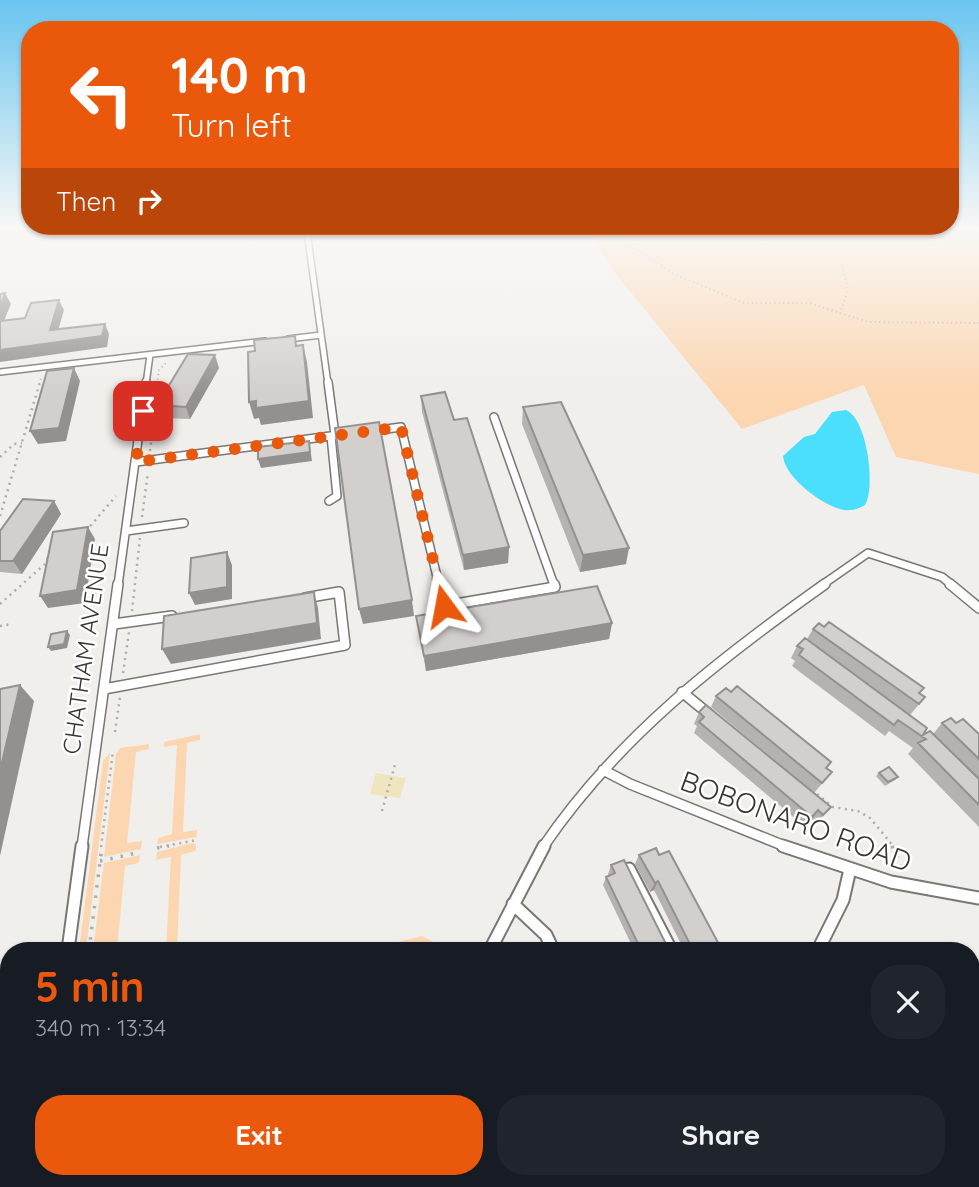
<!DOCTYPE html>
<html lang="en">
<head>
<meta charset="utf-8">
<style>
  body { margin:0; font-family:Quicksand,sans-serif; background:#20242c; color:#f1f3f6; height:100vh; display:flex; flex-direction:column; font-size:26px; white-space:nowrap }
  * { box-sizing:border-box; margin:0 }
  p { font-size:23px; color:#9ea1a6 }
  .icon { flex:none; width:38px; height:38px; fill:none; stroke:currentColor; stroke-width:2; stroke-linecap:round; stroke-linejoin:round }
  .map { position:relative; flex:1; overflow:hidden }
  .sheet { position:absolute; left:0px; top:942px; width:980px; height:247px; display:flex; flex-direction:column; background:#171b24; border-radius:28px 28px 0 0; box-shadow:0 2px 5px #0004 }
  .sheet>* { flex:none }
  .banner { position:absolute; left:21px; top:21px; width:938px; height:214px; border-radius:28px; box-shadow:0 2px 5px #0004; background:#ea580c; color:#fff; overflow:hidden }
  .pin { position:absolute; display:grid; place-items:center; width:60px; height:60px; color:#fff; margin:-30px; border-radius:14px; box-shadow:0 4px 10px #0006 }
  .me { position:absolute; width:77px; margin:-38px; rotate:347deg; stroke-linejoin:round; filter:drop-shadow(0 0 5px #0008) }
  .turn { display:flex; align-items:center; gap:24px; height:147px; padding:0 35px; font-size:32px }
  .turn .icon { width:91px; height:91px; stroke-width:2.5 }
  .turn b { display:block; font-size:49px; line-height:60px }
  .then { display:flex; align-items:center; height:66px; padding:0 35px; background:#0003; gap:14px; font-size:26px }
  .round { display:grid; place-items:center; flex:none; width:74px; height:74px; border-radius:28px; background:#20242c }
  .headline { display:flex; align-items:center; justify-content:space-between; height:119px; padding:0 35px }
  h1 { font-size:42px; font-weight:700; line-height:52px; color:#ea580c }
  .cta { display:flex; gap:14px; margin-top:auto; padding:14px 35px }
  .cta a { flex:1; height:80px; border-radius:28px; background:#ea580c; color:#fff; font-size:28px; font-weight:700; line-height:80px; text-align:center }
  .cta a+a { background:#20242c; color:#f1f3f6 }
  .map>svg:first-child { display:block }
  .green { fill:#fcd6b1 }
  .sand { fill:#efe6c0 }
  .water { fill:#4bdefd }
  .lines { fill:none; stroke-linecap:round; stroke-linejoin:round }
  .lane-far3-casing { stroke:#797774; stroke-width:8 }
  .lane-far2-casing { stroke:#797774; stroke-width:10 }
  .lane-far1-casing { stroke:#797774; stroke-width:12 }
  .lane-casing { stroke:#797774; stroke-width:15 }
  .path-far2 { stroke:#aeadaa; stroke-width:2; stroke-dasharray:1 3.5; stroke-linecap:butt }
  .path-far1 { stroke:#aeadaa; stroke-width:2.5; stroke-dasharray:2 4.5; stroke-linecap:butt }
  .path { stroke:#aeadaa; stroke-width:3.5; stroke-dasharray:2.5 8; stroke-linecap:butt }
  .lane-far3 { stroke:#fff; stroke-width:5 }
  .lane-far2 { stroke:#fff; stroke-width:7 }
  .lane-far1 { stroke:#fff; stroke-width:9 }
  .lane { stroke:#fff; stroke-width:11 }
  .wall { fill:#b5b2b0 }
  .shaded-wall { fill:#939190 }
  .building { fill:#d2cfcd; stroke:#939190; stroke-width:2 }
  .route { stroke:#ea580c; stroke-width:12; stroke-dasharray:0 21.6 }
  .labels { text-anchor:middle; stroke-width:5; stroke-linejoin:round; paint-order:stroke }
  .street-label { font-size:24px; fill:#373635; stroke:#fff }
  .near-street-label { font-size:28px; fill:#373635; stroke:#fff }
</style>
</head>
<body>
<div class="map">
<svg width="979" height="1187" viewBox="0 0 979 1187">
  <rect width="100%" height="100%" fill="#f1efec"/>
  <path class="green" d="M0,228H65L0,248Z
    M583,228H979V474L896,457L864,385L742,429L619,278Z
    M200,734V740L187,743L183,832L197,830V837L157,844L158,838L172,834L177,745L164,747V742Z
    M149,744V749L136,752L127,843L142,841L141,849L104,857L116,754L120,748Z
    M110,753L86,950H79L103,761Z
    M192,843L196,844V851L181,855L177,950H166L171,857L156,860L157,852Z
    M140,855L139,863L125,866L117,950H93L104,863Z
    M422,936L448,950H367Z
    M225,1180H353L352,1187H225Z"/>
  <path class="sand" d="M376,773L406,778L400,798L370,794Z"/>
  <path class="water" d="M846,410C867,418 876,487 865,505C858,509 852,511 844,510C823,506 785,478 783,456L804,437L815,434L832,412Z"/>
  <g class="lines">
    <defs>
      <path id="lane-far3" d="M301,228L307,232L328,384
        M288,339L321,335
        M0,372L265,341
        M146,384L150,355"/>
      <path id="lane-far2" d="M328,382L335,435
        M494,417L554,585
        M372,431L401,427L439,585
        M136,462L345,434
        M329,501L337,496L331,436
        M126,531L184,523
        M118,585L146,382
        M822,585L868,553L942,577L952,585"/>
      <path id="lane-far1" d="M439,584L444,606L555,587L554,584
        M950,584L979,608
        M114,624L172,616
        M104,689L345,645L339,592L305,598
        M682,692L710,715
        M603,770L630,784L787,847
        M82,847L118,584
        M543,847C617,738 718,660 825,584"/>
      <path id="lane" d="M783,846L891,882L979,898
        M629,869L671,950
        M513,904L546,935L553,950
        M68,950L82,846
        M490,950L544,846
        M818,950L843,900L850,869
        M447,1180L448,1187
        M641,1180L643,1187
        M775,1180V1187
        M35,1187L36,1180"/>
    </defs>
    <use href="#lane-far3" class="lane-far3-casing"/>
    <use href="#lane-far2" class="lane-far2-casing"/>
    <use href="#lane-far1" class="lane-far1-casing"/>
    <use href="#lane" class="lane-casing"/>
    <path class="path-far2" d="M605,228L674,274L744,303H809L868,322L979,323
      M840,314L848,290L842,266
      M39,384L41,378
      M157,384L159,370L166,363"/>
    <path class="path-far1" d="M150,451L158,382
      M0,457L14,444L22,443
      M0,516L40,382
      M142,517L148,472
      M86,531L116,496
      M0,604L45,564L49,555
      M132,611L140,538
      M0,626L12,624
      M123,673L129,632
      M115,732L120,697
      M812,790L833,807L858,811L870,818L894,847
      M382,811L396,761
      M101,847L113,751
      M160,847L197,840"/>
    <path class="path" d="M892,846L906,874
      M157,848L169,846
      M100,861L141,852
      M89,950L102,846
      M0,1031L9,1029
      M796,1180V1187
      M61,1187L62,1180"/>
    <use href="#lane-far3" class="lane-far3"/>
    <use href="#lane-far2" class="lane-far2"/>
    <use href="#lane-far1" class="lane-far1"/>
    <use href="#lane" class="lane"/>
  </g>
  <path class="wall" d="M219,368L190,419L162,418L157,405Z
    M421,396L454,420L509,547L508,563L464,570L422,412Z
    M523,407L626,564L580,572L522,424Z
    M54,501L61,514L22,574L0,572V531Z
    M416,616L612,623L609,639L426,671Z
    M813,629L925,697L910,715L923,735L933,734L942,723H956L979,734V827L908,754L913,748L889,731L885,736L792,666L795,661L791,658L797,646L807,639Z
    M716,696L831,762L827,768L832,772L814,793L711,707Z
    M699,712L831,807L815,825L809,820L804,826L694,733L697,726L694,724Z
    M879,773L898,777L895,780L885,786L876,776Z
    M639,855H659L722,950H684L654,890L650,892L635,864Z
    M611,865L669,950H634L603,885L606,877L609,876L608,874Z
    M979,1078V1090L974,1092L971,1088V1081Z
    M853,1180H971L979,1187H857Z"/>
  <path class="shaded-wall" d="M5,293L11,304L0,330V306Z
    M59,300L64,310L55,341L50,330Z
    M105,324L109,334L107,347L0,362V350Z
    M303,345L307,362L313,418L261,425L259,418L254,419L249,402L256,401Z
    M215,355L219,368L190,419L186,407Z
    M74,368L80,381L66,441L38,444L30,431Z
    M309,441L312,461L261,468L258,459Z
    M54,501L61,514L22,574L13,561Z
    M88,527L95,539L85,603L48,608L40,596Z
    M509,547L508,563L464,570L463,555Z
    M629,548L626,564L580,572L583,555Z
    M227,552L232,565V599L195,605L189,593Z
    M314,592L318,608L321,639L171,664L162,649Z
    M412,600L414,616L363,624L359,609Z
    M612,623L609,639L426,671L424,656Z
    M67,631L70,635L67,648L51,651L48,647Z
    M20,685L34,701L0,856V771Z
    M658,881L654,890L650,892L655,883Z"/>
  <path class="building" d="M5,293L0,306V294Z
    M59,300L50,330L105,324L102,336L0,350V321L25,318L31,303Z
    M295,336L296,346L303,345L309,401L256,408V401L249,402L248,352L255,351L254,340Z
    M188,354L215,355L186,407L157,405Z
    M74,368L59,428L30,431L47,371Z
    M445,392L454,420L467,418L509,547L463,555L421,396Z
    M561,402L629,548L583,555L523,407Z
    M379,422L412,600L359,609L335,428Z
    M309,441L310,452L258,459V447Z
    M23,499L54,501L13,561H0V531Z
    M88,527L77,590L40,596L53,532Z
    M227,552V587L189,593L191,558Z
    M597,586L612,623L424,656L416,616Z
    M314,592L317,623L162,649L164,616Z
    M829,622L924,688L919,693L925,697L919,704L813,629L819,623L824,627Z
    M67,631L64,644L48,647L51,634Z
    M805,638L927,728L923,735L930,731L979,779V805L918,743L926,739L898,720L894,725L799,655L803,649L797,646Z
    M20,685L0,771V689Z
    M737,686L831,762L826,768L832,772L822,783L716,696L726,688L731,692Z
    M706,705L831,807L823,815L818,810L812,817L699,722L704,717L699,712Z
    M951,718L956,723L963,719L979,734V759L942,723Z
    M889,767L898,777L888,782L879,773Z
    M656,848L659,855L669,851L722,950H693L658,881L655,883L639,855Z
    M624,860L669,950H641L606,877L615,873L611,865Z
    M979,1078V1091L973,1081Z
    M971,1131L979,1144V1187H874L870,1180H971Z
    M400,1180H435V1187H400Z"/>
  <linearGradient id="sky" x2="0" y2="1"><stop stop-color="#69c5f0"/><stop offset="0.58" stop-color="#f9f8f6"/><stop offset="1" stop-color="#f9f8f6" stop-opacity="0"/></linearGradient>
  <rect width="979" height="394" fill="url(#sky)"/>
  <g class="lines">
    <path class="route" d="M143,411L136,462L401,427L444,606"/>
  </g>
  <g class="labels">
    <g class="street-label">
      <text transform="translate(86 649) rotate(-82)" y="8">CHATHAM AVENUE</text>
    </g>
    <g class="near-street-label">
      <text transform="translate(796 821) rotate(20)" y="10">BOBONARO ROAD</text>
    </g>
  </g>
</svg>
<div class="pin" style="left:143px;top:411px;background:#d93025"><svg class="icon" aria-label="arrive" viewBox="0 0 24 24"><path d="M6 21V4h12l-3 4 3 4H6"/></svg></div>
<svg class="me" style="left:444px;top:606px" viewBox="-20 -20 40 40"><path d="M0-17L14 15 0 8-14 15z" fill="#ea580c" stroke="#fff" stroke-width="4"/></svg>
<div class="banner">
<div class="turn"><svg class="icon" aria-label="left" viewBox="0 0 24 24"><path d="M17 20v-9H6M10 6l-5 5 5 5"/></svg><div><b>140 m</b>Turn left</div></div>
<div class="then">Then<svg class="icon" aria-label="right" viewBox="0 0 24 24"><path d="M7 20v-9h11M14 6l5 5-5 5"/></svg></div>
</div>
<section class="sheet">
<div class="headline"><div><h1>5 min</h1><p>340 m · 13:34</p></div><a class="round"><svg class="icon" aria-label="close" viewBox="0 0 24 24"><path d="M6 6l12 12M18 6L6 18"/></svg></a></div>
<div class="cta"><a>Exit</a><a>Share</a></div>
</section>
</div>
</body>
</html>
